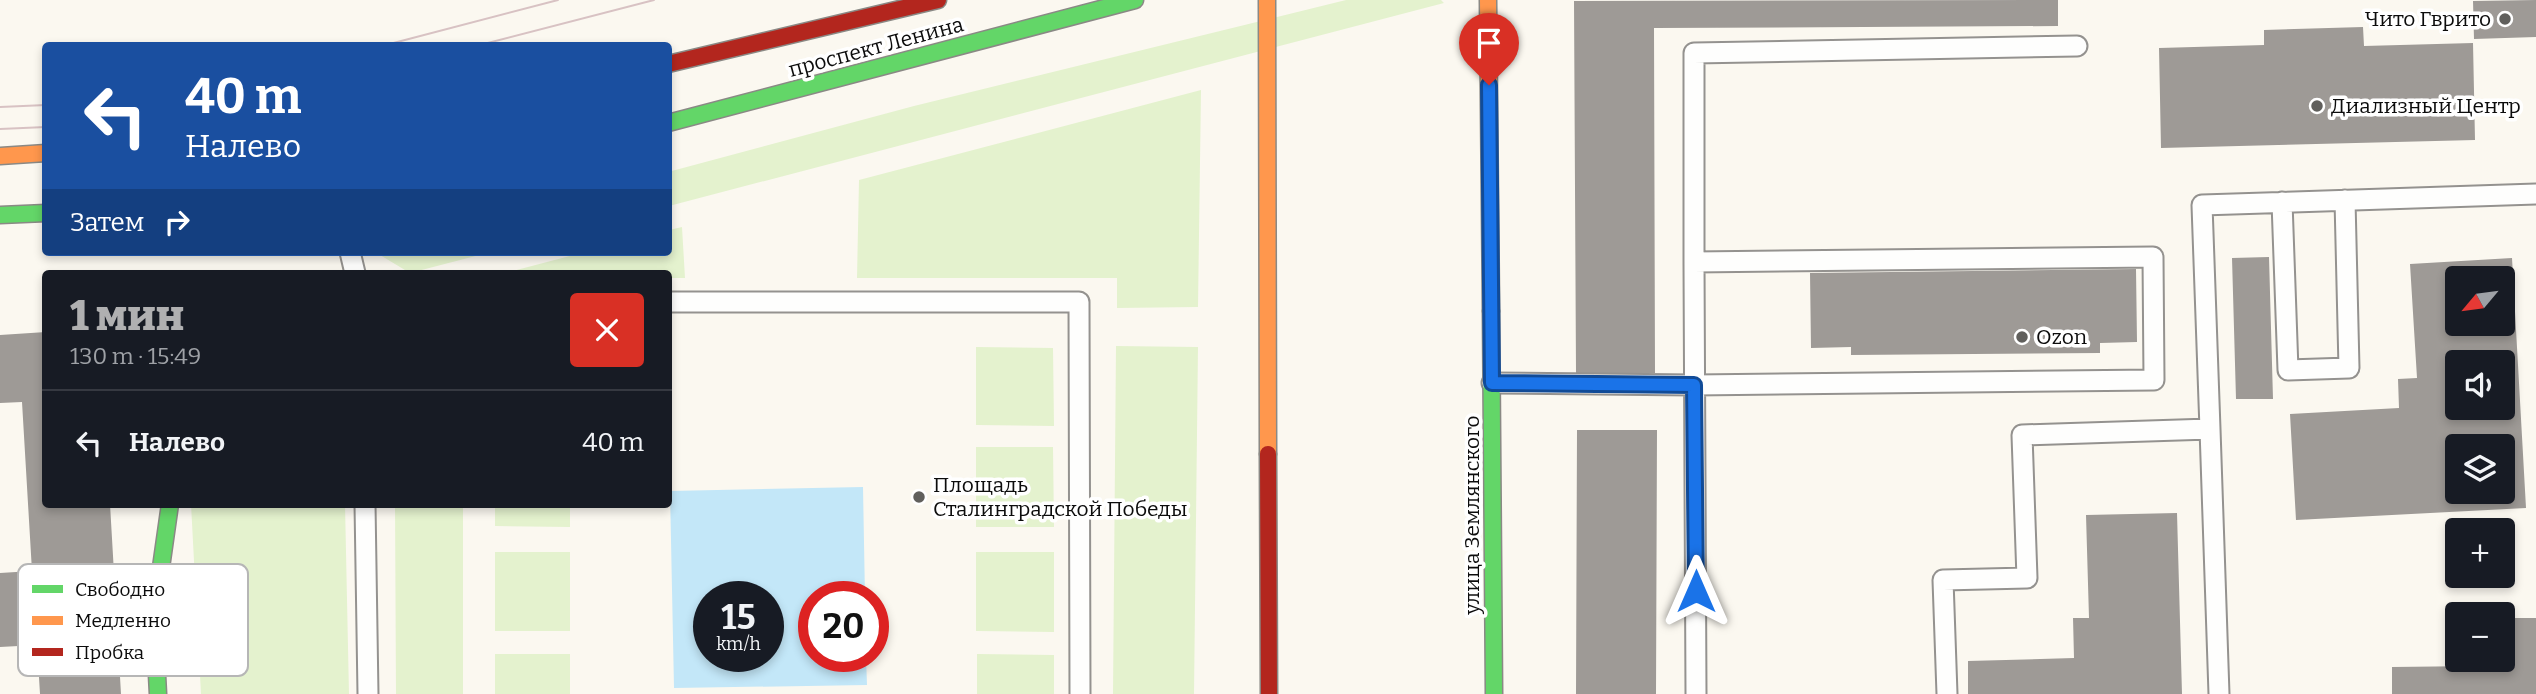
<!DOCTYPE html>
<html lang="ru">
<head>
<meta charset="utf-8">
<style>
  body { margin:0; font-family:Bitter,serif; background:#242831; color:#f1f3f6; height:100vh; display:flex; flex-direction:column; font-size:26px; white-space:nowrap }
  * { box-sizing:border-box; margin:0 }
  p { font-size:23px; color:#9ea1a6 }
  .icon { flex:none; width:38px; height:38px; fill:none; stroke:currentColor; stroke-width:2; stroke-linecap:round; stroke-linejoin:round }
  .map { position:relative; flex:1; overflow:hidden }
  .details { position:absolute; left:42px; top:270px; width:630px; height:238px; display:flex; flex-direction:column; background:#171b24; border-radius:7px; box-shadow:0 4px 10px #0003 }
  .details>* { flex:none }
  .banner { position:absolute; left:42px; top:42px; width:630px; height:214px; border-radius:7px; box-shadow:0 4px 10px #0003; background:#1a4fa0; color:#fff; overflow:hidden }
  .needle { width:46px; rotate:241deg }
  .tools { position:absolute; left:2445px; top:266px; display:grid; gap:14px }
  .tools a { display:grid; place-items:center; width:70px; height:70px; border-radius:7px; background:#171b24; box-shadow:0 4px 10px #0003; font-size:35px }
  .speed { position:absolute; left:693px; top:581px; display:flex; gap:14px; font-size:35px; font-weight:700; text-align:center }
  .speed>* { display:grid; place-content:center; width:91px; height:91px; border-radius:50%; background:#171b24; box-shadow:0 4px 10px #0003; line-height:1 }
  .speed small { font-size:18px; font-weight:400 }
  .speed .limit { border:10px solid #d22; background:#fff; color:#111 }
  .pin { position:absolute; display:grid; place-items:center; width:60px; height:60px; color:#fff; margin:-72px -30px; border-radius:50% 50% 50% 0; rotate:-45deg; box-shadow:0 0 7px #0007 }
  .pin .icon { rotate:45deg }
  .me { position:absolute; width:77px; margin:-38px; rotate:0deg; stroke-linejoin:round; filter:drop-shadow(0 0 5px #0008) }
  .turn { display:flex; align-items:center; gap:24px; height:147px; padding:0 28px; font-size:32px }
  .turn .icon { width:91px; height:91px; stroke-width:2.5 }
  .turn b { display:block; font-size:49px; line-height:60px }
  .then { display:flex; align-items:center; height:66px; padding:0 28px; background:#0003; gap:14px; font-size:26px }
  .round { display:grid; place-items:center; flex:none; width:74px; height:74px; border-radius:7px; background:#242831 }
  .head { display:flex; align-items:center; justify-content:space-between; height:119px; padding:0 28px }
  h1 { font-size:42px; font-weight:800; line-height:52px; color:#b0b0b1 }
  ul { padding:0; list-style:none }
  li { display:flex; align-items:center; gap:21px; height:105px; padding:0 28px; border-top:2px solid #363941 }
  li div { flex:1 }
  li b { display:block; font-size:26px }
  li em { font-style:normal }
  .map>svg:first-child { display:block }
  .green { fill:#e4f2ce }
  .water { fill:#c3e7f8; fill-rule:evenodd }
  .building { fill:#9e9a96; fill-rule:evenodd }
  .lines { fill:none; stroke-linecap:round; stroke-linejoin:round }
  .lane-casing { stroke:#94928f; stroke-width:23 }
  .fast-casing { stroke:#8a8985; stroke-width:19 }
  .slow-casing { stroke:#8a8985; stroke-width:19 }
  .jam-casing { stroke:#8a8985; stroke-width:19 }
  .lane { stroke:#fefefd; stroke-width:19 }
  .fast { stroke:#63d668; stroke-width:16 }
  .slow { stroke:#ff974d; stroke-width:16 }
  .jam { stroke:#b3261e; stroke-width:16 }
  .tram { stroke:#d8c2c3; stroke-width:2 }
  .route-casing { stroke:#114b97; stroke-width:18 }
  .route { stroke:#1a73e8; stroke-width:12 }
  .poi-dot { fill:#605f5c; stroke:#fff; stroke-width:2.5 }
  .labels { text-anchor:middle; stroke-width:7; stroke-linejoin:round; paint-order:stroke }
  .poi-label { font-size:21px; fill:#0c0c0c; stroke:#fff; text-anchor:start }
  .street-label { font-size:21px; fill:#0c0c0c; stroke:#fff }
  .key { fill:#fff; stroke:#b6b6b6; stroke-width:2 }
  .key-label { font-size:19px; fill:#0c0c0c }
</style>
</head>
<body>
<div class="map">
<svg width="2536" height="694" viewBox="0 0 2536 694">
  <rect width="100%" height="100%" fill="#fbf8f0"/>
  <path class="green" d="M1346,0H1441L1444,3L669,206L668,172L914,106Z
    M1201,90L1198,307L1117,308V278H857L859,180Z
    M682,227L685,278H669L668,273H505L585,252H668L669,230Z
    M375,252H491L410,273Z
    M1116,346L1198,347L1194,694H1113Z
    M976,347L1053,348L1054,426L976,425Z
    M976,447H1053L1054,527H976Z
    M191,504H345L349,694H201Z
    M395,504H463V694H396Z
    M495,504H570V527L495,526Z
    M495,552H570V631H495Z
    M976,552H1054V632L976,631Z
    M495,654H570V694H495Z
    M977,654L1054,655V694H977Z"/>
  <path class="water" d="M863,487L865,597H814V656H866L867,685L674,688L670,491ZM709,597H768V656H709Z"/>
  <path class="building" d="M2058,0V26L1654,28L1655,373H1576L1574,1Z
    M2536,0V37L2474,39L2473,1Z
    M2363,27L2364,46L2473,43L2475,140L2161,148L2159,48L2264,45V30Z
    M2269,257L2273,399H2236L2232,258Z
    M2512,258L2526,508L2296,520L2290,414L2399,408L2398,379L2417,378L2410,264ZM2457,278H2502V324H2457ZM2457,362H2502V408H2457ZM2457,446H2502V492H2457Z
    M2136,269L2137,342L2100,343V353L1851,355V347L1811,348L1810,273Z
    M46,332V504H110L121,694H40L37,645L0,647V573L32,571L22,402L0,403V335Z
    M1577,430H1657L1656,694H1576Z
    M2177,513L2182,694H1968V661L2074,658L2073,618H2089L2086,515Z
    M2502,618H2536V694H2392V667L2478,666L2477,660H2502Z"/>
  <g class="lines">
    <defs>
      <path id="lane" d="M2282,202L2288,370L2349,368L2345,200
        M350,252L355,273
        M1694,262V53L2077,46
        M668,302H1079L1080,694
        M1492,383L1694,385L2154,380L2153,257L1694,262L1696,694
        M2210,429L2219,694
        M365,504L368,694
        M1947,694L1943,580L2027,578L2022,435L2210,429L2202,205L2536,194"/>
      <path id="fast" d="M668,123L1135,0
        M0,215L46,213
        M1491,311L1494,694
        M158,694L154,617L170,504"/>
      <path id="slow" d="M1267,0L1268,454
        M1488,0L1491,311
        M0,156L46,153"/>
      <path id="jam" d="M668,64L938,0
        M1268,454L1269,694"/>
    </defs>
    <use href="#lane" class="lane-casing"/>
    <use href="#fast" class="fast-casing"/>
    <use href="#slow" class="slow-casing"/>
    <use href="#jam" class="jam-casing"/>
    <use href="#lane" class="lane"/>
    <use href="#fast" class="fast"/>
    <use href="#slow" class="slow"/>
    <use href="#jam" class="jam"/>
    <path class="tram" d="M382,46L558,0
      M476,46L654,0
      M0,107L46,105
      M0,129L46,127"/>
  </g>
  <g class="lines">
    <defs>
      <path id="route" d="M1489,85L1492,383L1694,385L1696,591"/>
    </defs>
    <use href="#route" class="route-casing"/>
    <use href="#route" class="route"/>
  </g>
  <g class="poi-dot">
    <circle cx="2505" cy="19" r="7"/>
    <circle cx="2317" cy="106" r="7"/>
    <circle cx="2022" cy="337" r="7"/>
    <circle cx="919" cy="497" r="7"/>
  </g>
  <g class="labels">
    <g class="poi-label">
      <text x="2491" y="26" text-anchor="end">Чито Гврито</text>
      <text x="2331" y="113">Диализный Центр</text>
      <text x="2036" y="344">Ozon</text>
      <text x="933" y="492">Площадь<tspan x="933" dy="24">Сталинградской Победы</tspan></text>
    </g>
    <g class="street-label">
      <text transform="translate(876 47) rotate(-15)" y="7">проспект Ленина</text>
      <text transform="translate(1472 515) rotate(-90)" y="7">улица Землянского</text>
    </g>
  </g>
  <rect x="18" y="564" width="230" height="112" rx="10" class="key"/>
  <rect x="32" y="585" width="31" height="8" fill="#63d668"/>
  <rect x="32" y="616" width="31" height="9" fill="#ff974d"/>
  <rect x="32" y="648" width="31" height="8" fill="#b3261e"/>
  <g class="key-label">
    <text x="75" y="596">Свободно</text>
    <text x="75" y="627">Медленно</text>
    <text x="75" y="659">Пробка</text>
  </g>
</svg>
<div class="tools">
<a><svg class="needle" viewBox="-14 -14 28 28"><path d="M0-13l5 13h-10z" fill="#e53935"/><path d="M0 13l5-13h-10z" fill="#9ea1a6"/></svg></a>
<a><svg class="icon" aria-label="sound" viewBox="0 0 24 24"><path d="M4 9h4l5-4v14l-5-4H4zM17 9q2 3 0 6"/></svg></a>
<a><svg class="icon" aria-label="layers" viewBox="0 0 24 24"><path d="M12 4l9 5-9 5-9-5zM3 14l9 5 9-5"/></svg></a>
<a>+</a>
<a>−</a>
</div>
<div class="speed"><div>15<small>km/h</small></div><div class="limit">20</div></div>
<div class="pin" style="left:1489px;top:85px;background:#d93025"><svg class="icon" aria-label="arrive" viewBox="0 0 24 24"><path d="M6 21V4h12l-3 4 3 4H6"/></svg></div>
<svg class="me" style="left:1696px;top:591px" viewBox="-20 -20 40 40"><path d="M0-17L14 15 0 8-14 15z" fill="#1a73e8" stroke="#fff" stroke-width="4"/></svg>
<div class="banner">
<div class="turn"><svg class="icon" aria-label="left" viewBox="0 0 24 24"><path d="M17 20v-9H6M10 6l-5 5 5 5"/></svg><div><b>40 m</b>Налево</div></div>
<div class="then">Затем<svg class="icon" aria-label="right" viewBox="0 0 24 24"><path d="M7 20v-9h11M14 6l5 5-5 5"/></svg></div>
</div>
<section class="details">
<div class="head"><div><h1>1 мин</h1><p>130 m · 15:49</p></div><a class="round" style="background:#d93025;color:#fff"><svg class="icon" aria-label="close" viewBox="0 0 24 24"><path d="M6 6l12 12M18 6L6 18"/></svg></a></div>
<ul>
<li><svg class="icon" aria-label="left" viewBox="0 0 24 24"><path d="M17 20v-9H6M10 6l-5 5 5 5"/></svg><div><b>Налево</b></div><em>40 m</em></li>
</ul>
</section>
</div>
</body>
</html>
